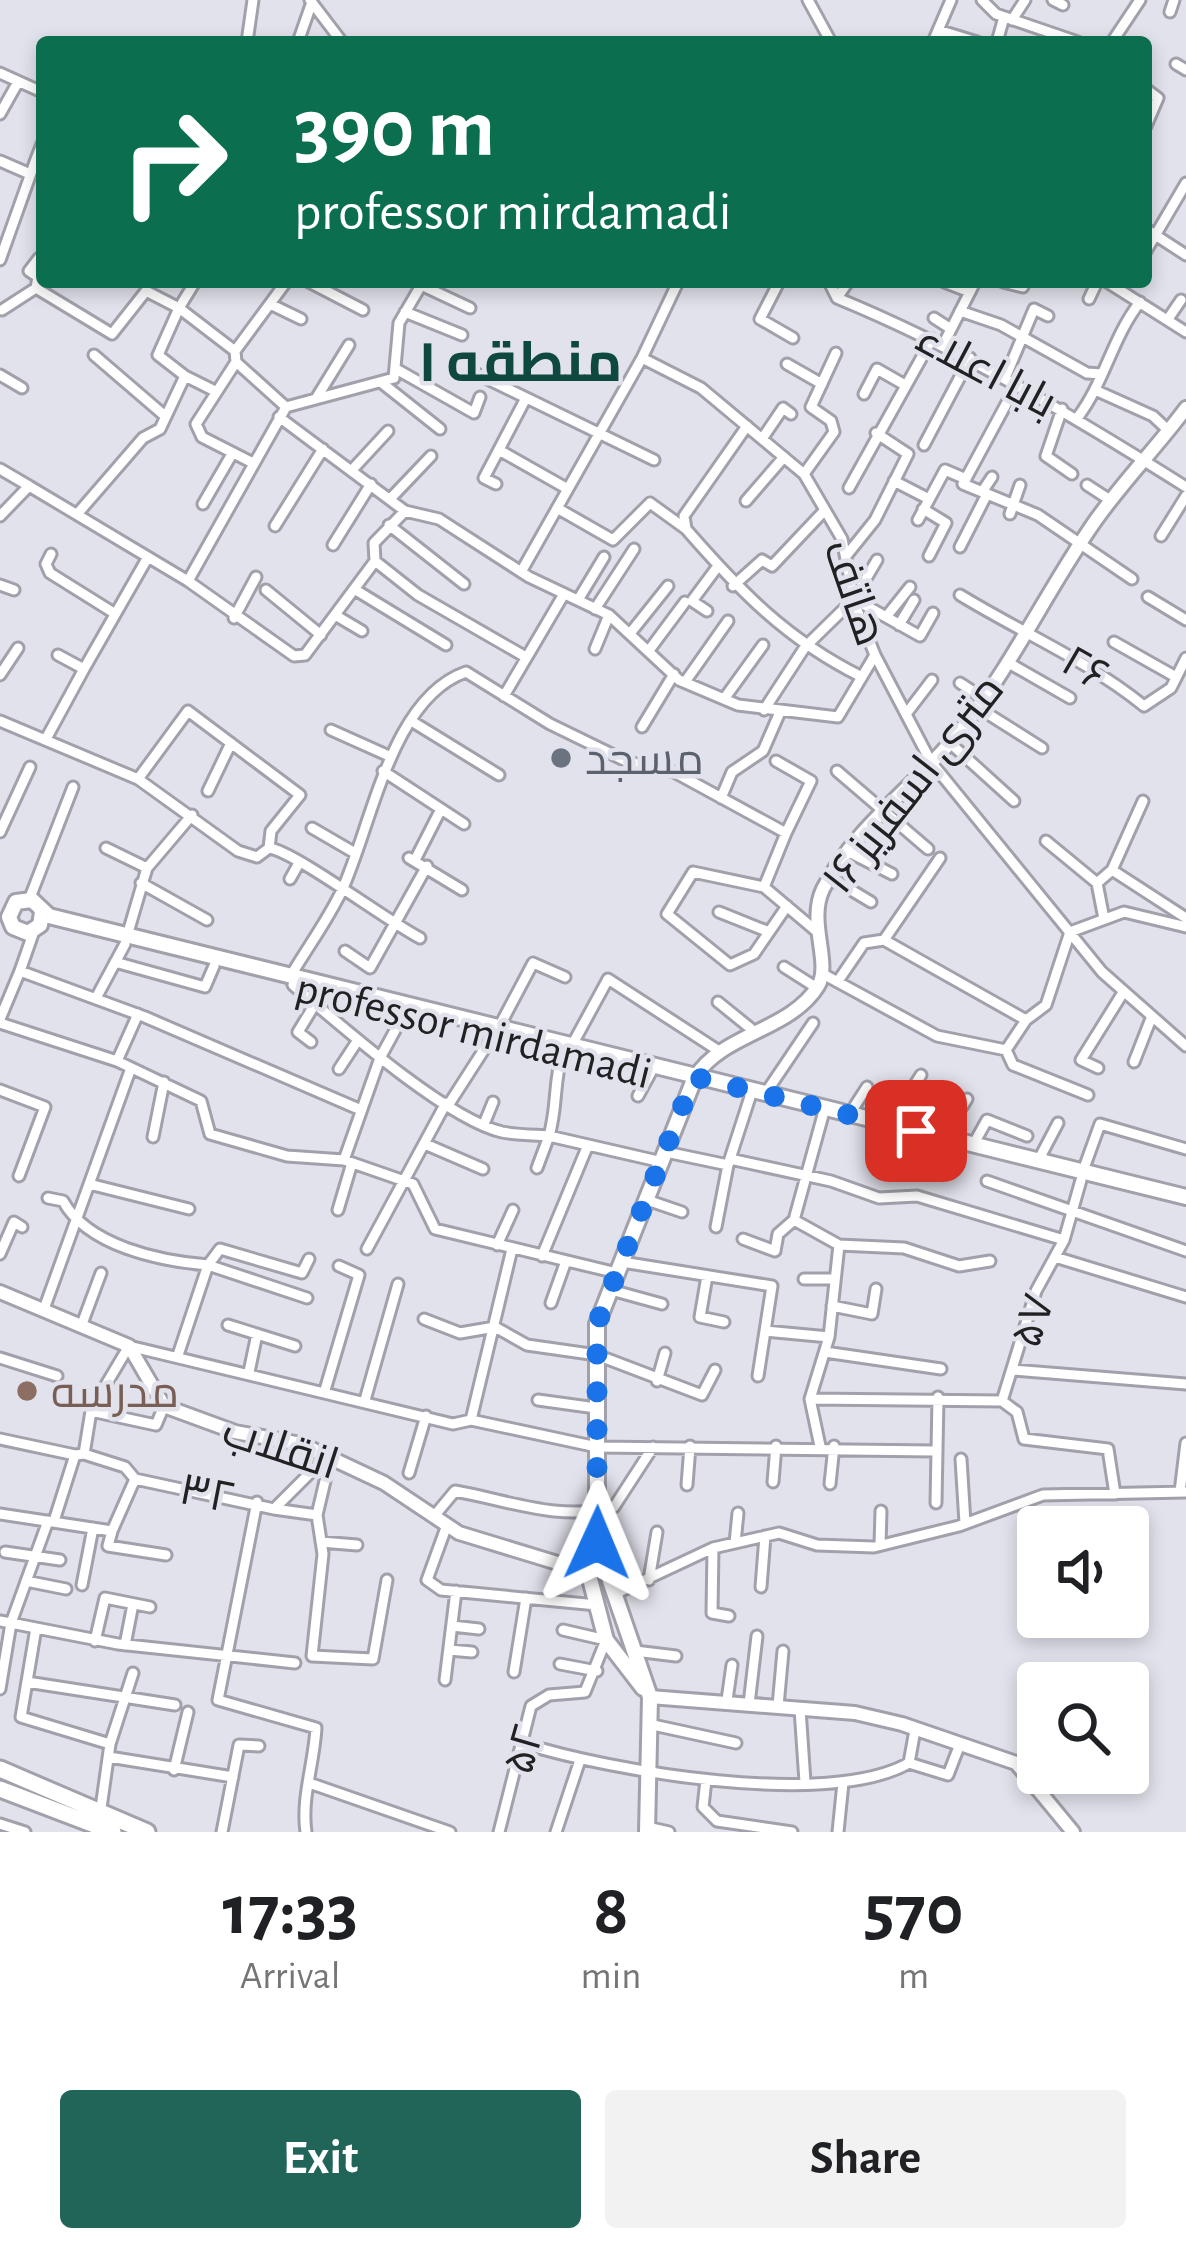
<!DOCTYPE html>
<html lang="en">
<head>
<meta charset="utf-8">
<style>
  body { margin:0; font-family:"Alegreya Sans",Cairo,sans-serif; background:#f2f2f2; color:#202124; height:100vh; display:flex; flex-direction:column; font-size:45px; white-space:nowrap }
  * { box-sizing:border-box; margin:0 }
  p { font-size:39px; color:#757577 }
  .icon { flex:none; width:66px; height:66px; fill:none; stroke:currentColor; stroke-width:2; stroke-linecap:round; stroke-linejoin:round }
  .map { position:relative; height:1832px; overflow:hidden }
  .details { display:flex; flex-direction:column; background:#fff; flex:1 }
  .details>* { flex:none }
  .top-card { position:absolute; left:36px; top:36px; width:1116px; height:252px; border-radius:12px; box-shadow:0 6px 18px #0003; background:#0b6e4f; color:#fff; overflow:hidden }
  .fabs { position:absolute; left:1017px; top:1506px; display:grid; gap:24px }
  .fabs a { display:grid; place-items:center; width:132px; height:132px; border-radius:12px; background:#fff; box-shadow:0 6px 18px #0003; font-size:60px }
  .pin { position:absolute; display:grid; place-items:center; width:102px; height:102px; color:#fff; margin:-51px; border-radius:24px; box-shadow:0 6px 18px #0006 }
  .me { position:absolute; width:132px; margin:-66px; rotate:1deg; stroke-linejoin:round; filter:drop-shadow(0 0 9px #0008) }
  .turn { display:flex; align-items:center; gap:42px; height:252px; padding:0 60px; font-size:54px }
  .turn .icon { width:156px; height:156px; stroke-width:2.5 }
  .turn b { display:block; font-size:84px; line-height:102px }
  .eta { display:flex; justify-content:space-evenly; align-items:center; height:204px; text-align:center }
  .eta b { font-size:72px; font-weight:700; line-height:84px }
  .action { display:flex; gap:24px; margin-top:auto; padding:24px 60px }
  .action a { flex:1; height:138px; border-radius:12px; background:#206557; color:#fff; font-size:48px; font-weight:700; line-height:138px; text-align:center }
  .action a+a { background:#f2f2f2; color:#202124 }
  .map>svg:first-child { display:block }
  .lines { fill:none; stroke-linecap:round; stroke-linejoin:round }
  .minor-casing { stroke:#a2a1ab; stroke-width:15 }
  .tertiary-casing { stroke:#a2a1ab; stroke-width:18 }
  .secondary-casing { stroke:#a2a1ab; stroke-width:20 }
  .primary-casing { stroke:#a2a1ab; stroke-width:21 }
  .minor { stroke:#fff; stroke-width:9 }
  .tertiary { stroke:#fff; stroke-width:12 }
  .secondary { stroke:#fff; stroke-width:14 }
  .primary { stroke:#fff; stroke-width:15 }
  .route { stroke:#1a73e8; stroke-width:21; stroke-dasharray:0 37.8 }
  .worship-dot { fill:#6b7280; stroke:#e2e2ec; stroke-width:4.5 }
  .education-dot { fill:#8d6e63; stroke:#e2e2ec; stroke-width:4.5 }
  .labels { text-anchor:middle; stroke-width:9; stroke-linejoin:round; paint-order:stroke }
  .street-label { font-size:45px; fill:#212124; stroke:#e2e2ec }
  .worship-label { font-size:45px; fill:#5b616d; stroke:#e2e2ec; text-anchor:start }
  .education-label { font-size:45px; fill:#785e54; stroke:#e2e2ec; text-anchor:start }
  .district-label { font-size:57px; font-weight:bold; fill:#0f483e; stroke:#e2e2ec }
</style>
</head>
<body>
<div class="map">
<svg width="1186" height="1832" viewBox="0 0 1186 1832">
  <rect width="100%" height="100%" fill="#e2e2ec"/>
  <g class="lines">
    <defs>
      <path id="minor" d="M310,0L342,42
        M808,0L831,42
        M982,0L996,14L1078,42
        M1053,0L1063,5
        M1170,12L1174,0
        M1012,20L1025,0
        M938,30L977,42
        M247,42L253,0
        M298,42L312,2
        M933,42L951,0
        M997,42L1004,17
        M1112,42L1140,0
        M1176,64L1186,70
        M0,73L42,92
        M1146,89L1158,98L1146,126
        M0,114L18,82
        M0,161L30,174
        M35,162L42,144
        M1146,229L1186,255
        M1146,251L1186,183
        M0,260L35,162L42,164
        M195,282L179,308L235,351L236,362L286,407L394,378L399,323L423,282
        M309,282L363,310
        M779,282L760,319L793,338
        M829,282L837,298C961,349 1073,416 1186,487
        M944,282L970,292
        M1003,282L1023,287
        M1107,282L1186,332
        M421,285L470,308
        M36,288L38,277L29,271L39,258
        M837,298L848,282
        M1089,299L1097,282
        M270,304L301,319
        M2,310L36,288L112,334L146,291L179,308L158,355L185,376L160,429L143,438L79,512
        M960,311L1001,325L1087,373L1102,374
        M405,312L462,335
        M934,318L951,329
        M1168,319L1181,300
        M943,345L975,282
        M235,351L286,282
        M94,355L165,416
        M642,358L701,388L804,474L842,539L855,605L875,655L931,762L1102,972L1186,1046
        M236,362L196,424L202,437L251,462
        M787,364L822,384
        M396,369L474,413L480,397
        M471,371L654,460
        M0,375L22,388
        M185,376L215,391
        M1005,378L1034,309L1048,316
        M382,383L440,429
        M1017,384L963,484L1038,515L1132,579
        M1095,390L1153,416L1169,431
        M864,394L877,369L905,385
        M317,397L349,345
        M1062,409L1046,456L1072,474
        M279,417L405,511L439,519L529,577L609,615L679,680L738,705L838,717L875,655
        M1078,417C1105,381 1112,338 1140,302
        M747,426L684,516L686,529C740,591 787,640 862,677
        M762,439L783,408L791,414
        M924,445L970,358
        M499,450L566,488
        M0,469L29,486
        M352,470L388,431
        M804,474L834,432L831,421L811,407L836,353
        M894,481L929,499
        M496,484L484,478L526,398
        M1087,485L1110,500
        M849,488L932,339
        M982,492L992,477
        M390,499L431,456
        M746,501L784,457
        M203,504L232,454
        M557,508L613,540L650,503L686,529
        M923,509L946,523L929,556
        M1010,514L1020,485
        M0,516L29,486L188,581L286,407
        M918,520L945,470L966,479
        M389,525L464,584
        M275,526L323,449
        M1161,536L1186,496
        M333,545L371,484
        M960,547L987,494
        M51,554L46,564L50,573L114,613
        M846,556L875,520L908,454L876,433
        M375,561L418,595L524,656
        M521,572L642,358L678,282
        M188,581L294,656L305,655L375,561L374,543L405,511
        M0,585L14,590
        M733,586L762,560L772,566L825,510
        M354,589L446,645
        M266,590L321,635
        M960,595C1022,633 1087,660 1144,706L1171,688L1186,658
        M1148,597L1186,620
        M854,599L920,636L933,613
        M578,600L604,557
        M595,609L634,549
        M707,611L692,601L718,566
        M335,615L362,631
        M886,617L910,587
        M234,618L256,577
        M899,625L914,600
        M632,631L668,586
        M1114,642L1176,677
        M595,649L609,615
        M650,649L685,602
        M58,655L84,669L148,557
        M1007,662L1070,698
        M0,675L18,648
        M685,682L728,621
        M960,683L983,698
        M504,696L564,594
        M724,699L763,645
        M977,707L1042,748
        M764,710L805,647L854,599L877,560
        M906,714L932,680
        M0,721L138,779L238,851L257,857L269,848C294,851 387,921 420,938
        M413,722L499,775
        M642,727L674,674
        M331,730L389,756
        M47,737L84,669
        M950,743L1014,801
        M776,761L811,781L786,833
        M383,771L464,824
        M837,771L928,849
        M138,779L188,711L300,795L271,831L269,848
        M208,791L231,743
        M721,798L732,772L763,751L780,712
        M312,828L355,853
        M0,832L30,767
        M1046,841L1097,883L1104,919
        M106,848L147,868
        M849,852L892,874
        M409,858L462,890
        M415,860L440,811
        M1112,870L1186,918
        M831,878L871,902
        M290,879L299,863
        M141,883L207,920
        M1097,883L1112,870L1143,801
        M764,887L693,872L667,914L730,965L754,954L787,906
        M29,900L73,787
        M719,912L769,932
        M127,936L147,868L192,815
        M345,951L370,968L427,866
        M115,962L205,987L214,966
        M784,967L817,988
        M20,971L34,931
        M823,974L937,1036L1006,1050L1026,1020L884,940L940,858
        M290,977C307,948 328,920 342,890C372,825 391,698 466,672L550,724L628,762L674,772L786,833L764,887L815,930
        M838,981L864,943L884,940
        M293,985C339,1024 446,1119 502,1132C517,1135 534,1135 549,1136L537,1168
        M96,998L125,944
        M718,1002L755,1032
        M0,1019L20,971L145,1017L361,1110
        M1026,1020L1046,1005L1070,932L1124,912L1186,927
        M0,1023L117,1061L201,1101L210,1134L287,1156L344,1160L413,1184L435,1229L617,1273
        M498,1029L533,963L565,977
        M311,1042L298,1032L315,1004
        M571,1047L608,979L719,1051
        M1006,1050L1013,1065L1088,1095
        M563,1051C553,1082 558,1105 549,1136L662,1162
        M117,1061L138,1014
        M1134,1062L1152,1016
        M1098,1068L1081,1060L1124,991
        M339,1069L358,1040
        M0,1090L45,1107L19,1176
        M765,1094L813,1023
        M638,1096L651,1072
        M449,1104L494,1034
        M823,1115L794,1220L839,1245L904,1248L959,1266L990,1261
        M849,1115L867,1087
        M484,1124L493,1102
        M889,1125L921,1075
        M153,1137L164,1082
        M942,1138L967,1099
        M425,1144L483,1169
        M973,1145L987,1120L1027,1136
        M666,1152L728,1165L750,1097
        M730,1159L831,1181L879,1198L917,1196L1064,1240
        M344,1160L380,1058L405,1012
        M1038,1161L1058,1123
        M1083,1171L1100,1124L1186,1149
        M987,1181L1186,1251
        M89,1184L189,1209
        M48,1198L63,1201C88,1246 159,1261 208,1265L220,1249L302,1273L309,1259
        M647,1200L682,1212
        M338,1210L352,1163
        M716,1227L728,1165
        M743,1239L775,1251L778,1234L794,1220
        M497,1245L513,1210
        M367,1249L446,1103
        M0,1254L14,1222L22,1227
        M542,1256L588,1145
        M1055,1257L1186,1297
        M622,1262L772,1286L758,1376
        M707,1276L700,1317L724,1322
        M804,1279H835
        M611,1290L662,1304
        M551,1303L566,1261
        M832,1306L872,1314L876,1289
        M44,1309L131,1068
        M424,1319L460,1333L495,1327L527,1345L597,1355L702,1395L715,1370
        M82,1324L101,1273
        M228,1325L295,1346
        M765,1331L829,1337
        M825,1352L941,1369
        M178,1355L208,1265L307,1298
        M0,1358L57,1376
        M1014,1370L1186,1384
        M249,1372L257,1334
        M657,1381L665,1353
        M104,1388L129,1346L453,1424L471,1420L597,1447L935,1451
        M325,1390L359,1275L339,1266
        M810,1399L1002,1401L1017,1412L1024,1439L1108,1449L1115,1494
        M365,1400L398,1284
        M538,1400L596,1408
        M1002,1401L1036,1291L1064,1240L1081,1180
        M471,1420L512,1249
        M0,1439L75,1455
        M820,1446L810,1399L829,1337L839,1245
        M84,1454L125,1467L135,1479
        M961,1459L965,1523
        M409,1473L426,1416
        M135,1479L274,1509L328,1455
        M773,1482L776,1446
        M830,1484L834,1446
        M687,1485L690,1446
        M1180,1492L1186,1443
        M257,1502L218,1700L316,1728C314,1764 301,1798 306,1832
        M936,1503L938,1397
        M274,1509L317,1515L323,1554L312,1656L373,1659L387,1580
        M0,1514L112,1531L135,1479
        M317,1515L325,1481
        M435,1515L455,1491C507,1500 560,1522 614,1507L653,1447
        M54,1521L75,1455L84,1454L91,1411L156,1425L164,1406
        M447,1525L427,1580L441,1590L597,1605
        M112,1531L108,1546L166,1555
        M321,1542L357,1545
        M735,1543L738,1513
        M880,1545L881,1511
        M713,1548L712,1613L729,1616
        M5,1552L60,1560
        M649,1580L657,1532
        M26,1581L66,1589
        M82,1585L93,1528
        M761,1587L765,1536
        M617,1593L713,1548L779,1533L817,1545L874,1547L959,1526L1043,1495L1186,1492
        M0,1621L11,1623L48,1521
        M452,1626L479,1629
        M36,1628L118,1644L295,1663
        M95,1641L105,1598L150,1607
        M125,1645L133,1604
        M449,1650L472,1652
        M635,1651L676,1656
        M560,1664L597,1671
        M514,1672L526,1598
        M445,1680L456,1591
        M27,1682L175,1705
        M0,1689L11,1623L36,1628L21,1717L110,1744L101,1808
        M727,1700L732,1665
        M749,1704L757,1636
        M778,1706L783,1651
        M800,1709L805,1782
        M653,1725L736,1743
        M522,1743C610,1771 828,1809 909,1763L915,1730
        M110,1744L133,1673
        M109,1757L233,1777
        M909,1763L948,1775L960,1744
        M174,1770L188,1712
        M706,1780L703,1807L717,1821L792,1832
        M312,1784L450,1832
        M0,1824L25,1832
        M647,1827L669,1832
        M222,1832L239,1745L259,1746
        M499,1832L531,1706L549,1695L585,1692L606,1640L563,1630
        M556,1832L580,1760
        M838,1832L843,1783"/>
      <path id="tertiary" d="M695,1077C723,1033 790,1031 818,986C832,963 807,922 823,889C855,826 918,784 961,730C1010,668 1045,595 1089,530C1118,486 1155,450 1186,408
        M0,1292L129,1346L164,1406L235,1432L301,1444L384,1483L459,1533L587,1572
        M650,1697L855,1713L902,1724L1016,1763L1073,1832"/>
      <path id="secondary" d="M42,912L40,925L28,933L13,927L9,917L16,902L32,900L49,916L1186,1197
        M593,1517L584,1556L606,1640L643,1688
        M647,1832L650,1697L597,1543V1324L695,1077"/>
      <path id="primary" d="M0,1769L147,1832
        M0,1789L113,1832"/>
    </defs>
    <use href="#minor" class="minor-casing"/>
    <use href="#tertiary" class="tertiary-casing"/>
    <use href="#secondary" class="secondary-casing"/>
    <use href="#primary" class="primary-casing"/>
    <use href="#minor" class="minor"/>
    <use href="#tertiary" class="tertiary"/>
    <use href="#secondary" class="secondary"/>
    <use href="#primary" class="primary"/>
  </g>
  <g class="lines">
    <path class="route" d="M597,1543V1324L694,1077L916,1131"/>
  </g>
  <circle class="worship-dot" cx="561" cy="758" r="12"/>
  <circle class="education-dot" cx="27" cy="1391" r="12"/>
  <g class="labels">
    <g class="street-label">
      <text transform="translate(987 369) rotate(28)" y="16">بابا اعلاء</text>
      <text transform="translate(856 592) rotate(71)" y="16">هاتف</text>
      <text transform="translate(1086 667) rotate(30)" y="16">۲۶</text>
      <text transform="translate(912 783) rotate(-52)" y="16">۱۶ متری اسفریز</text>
      <text transform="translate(474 1029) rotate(14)" y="16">professor mirdamadi</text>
      <text transform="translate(1031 1320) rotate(-72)" y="16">۵۷</text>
      <text transform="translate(281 1446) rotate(18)" y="16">انقلاب</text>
      <text transform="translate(207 1492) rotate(11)" y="16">۳۲</text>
      <text transform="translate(522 1749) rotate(-74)" y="16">۵۲</text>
    </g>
    <g class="worship-label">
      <text x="585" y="774">مسجد</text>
    </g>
    <g class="education-label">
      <text x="51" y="1407">مدرسه</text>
    </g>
    <g class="district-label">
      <text x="520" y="381">منطقه ۱</text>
    </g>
  </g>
</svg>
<div class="fabs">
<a><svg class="icon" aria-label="sound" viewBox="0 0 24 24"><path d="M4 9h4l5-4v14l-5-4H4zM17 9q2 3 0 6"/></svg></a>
<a><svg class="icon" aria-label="search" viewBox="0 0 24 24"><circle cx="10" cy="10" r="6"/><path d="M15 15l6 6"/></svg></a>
</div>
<div class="pin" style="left:916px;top:1131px;background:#d93025"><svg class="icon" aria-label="arrive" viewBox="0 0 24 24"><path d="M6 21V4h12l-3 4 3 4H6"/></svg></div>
<svg class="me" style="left:597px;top:1543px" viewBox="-20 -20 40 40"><path d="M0-17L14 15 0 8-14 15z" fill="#1a73e8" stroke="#fff" stroke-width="4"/></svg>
<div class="top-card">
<div class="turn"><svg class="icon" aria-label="right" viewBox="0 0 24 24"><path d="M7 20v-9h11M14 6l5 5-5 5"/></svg><div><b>390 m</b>professor mirdamadi</div></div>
</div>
</div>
<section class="details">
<div class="eta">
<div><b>17:33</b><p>Arrival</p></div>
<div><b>8</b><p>min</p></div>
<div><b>570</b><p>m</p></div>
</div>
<div class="action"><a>Exit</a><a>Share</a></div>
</section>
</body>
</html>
